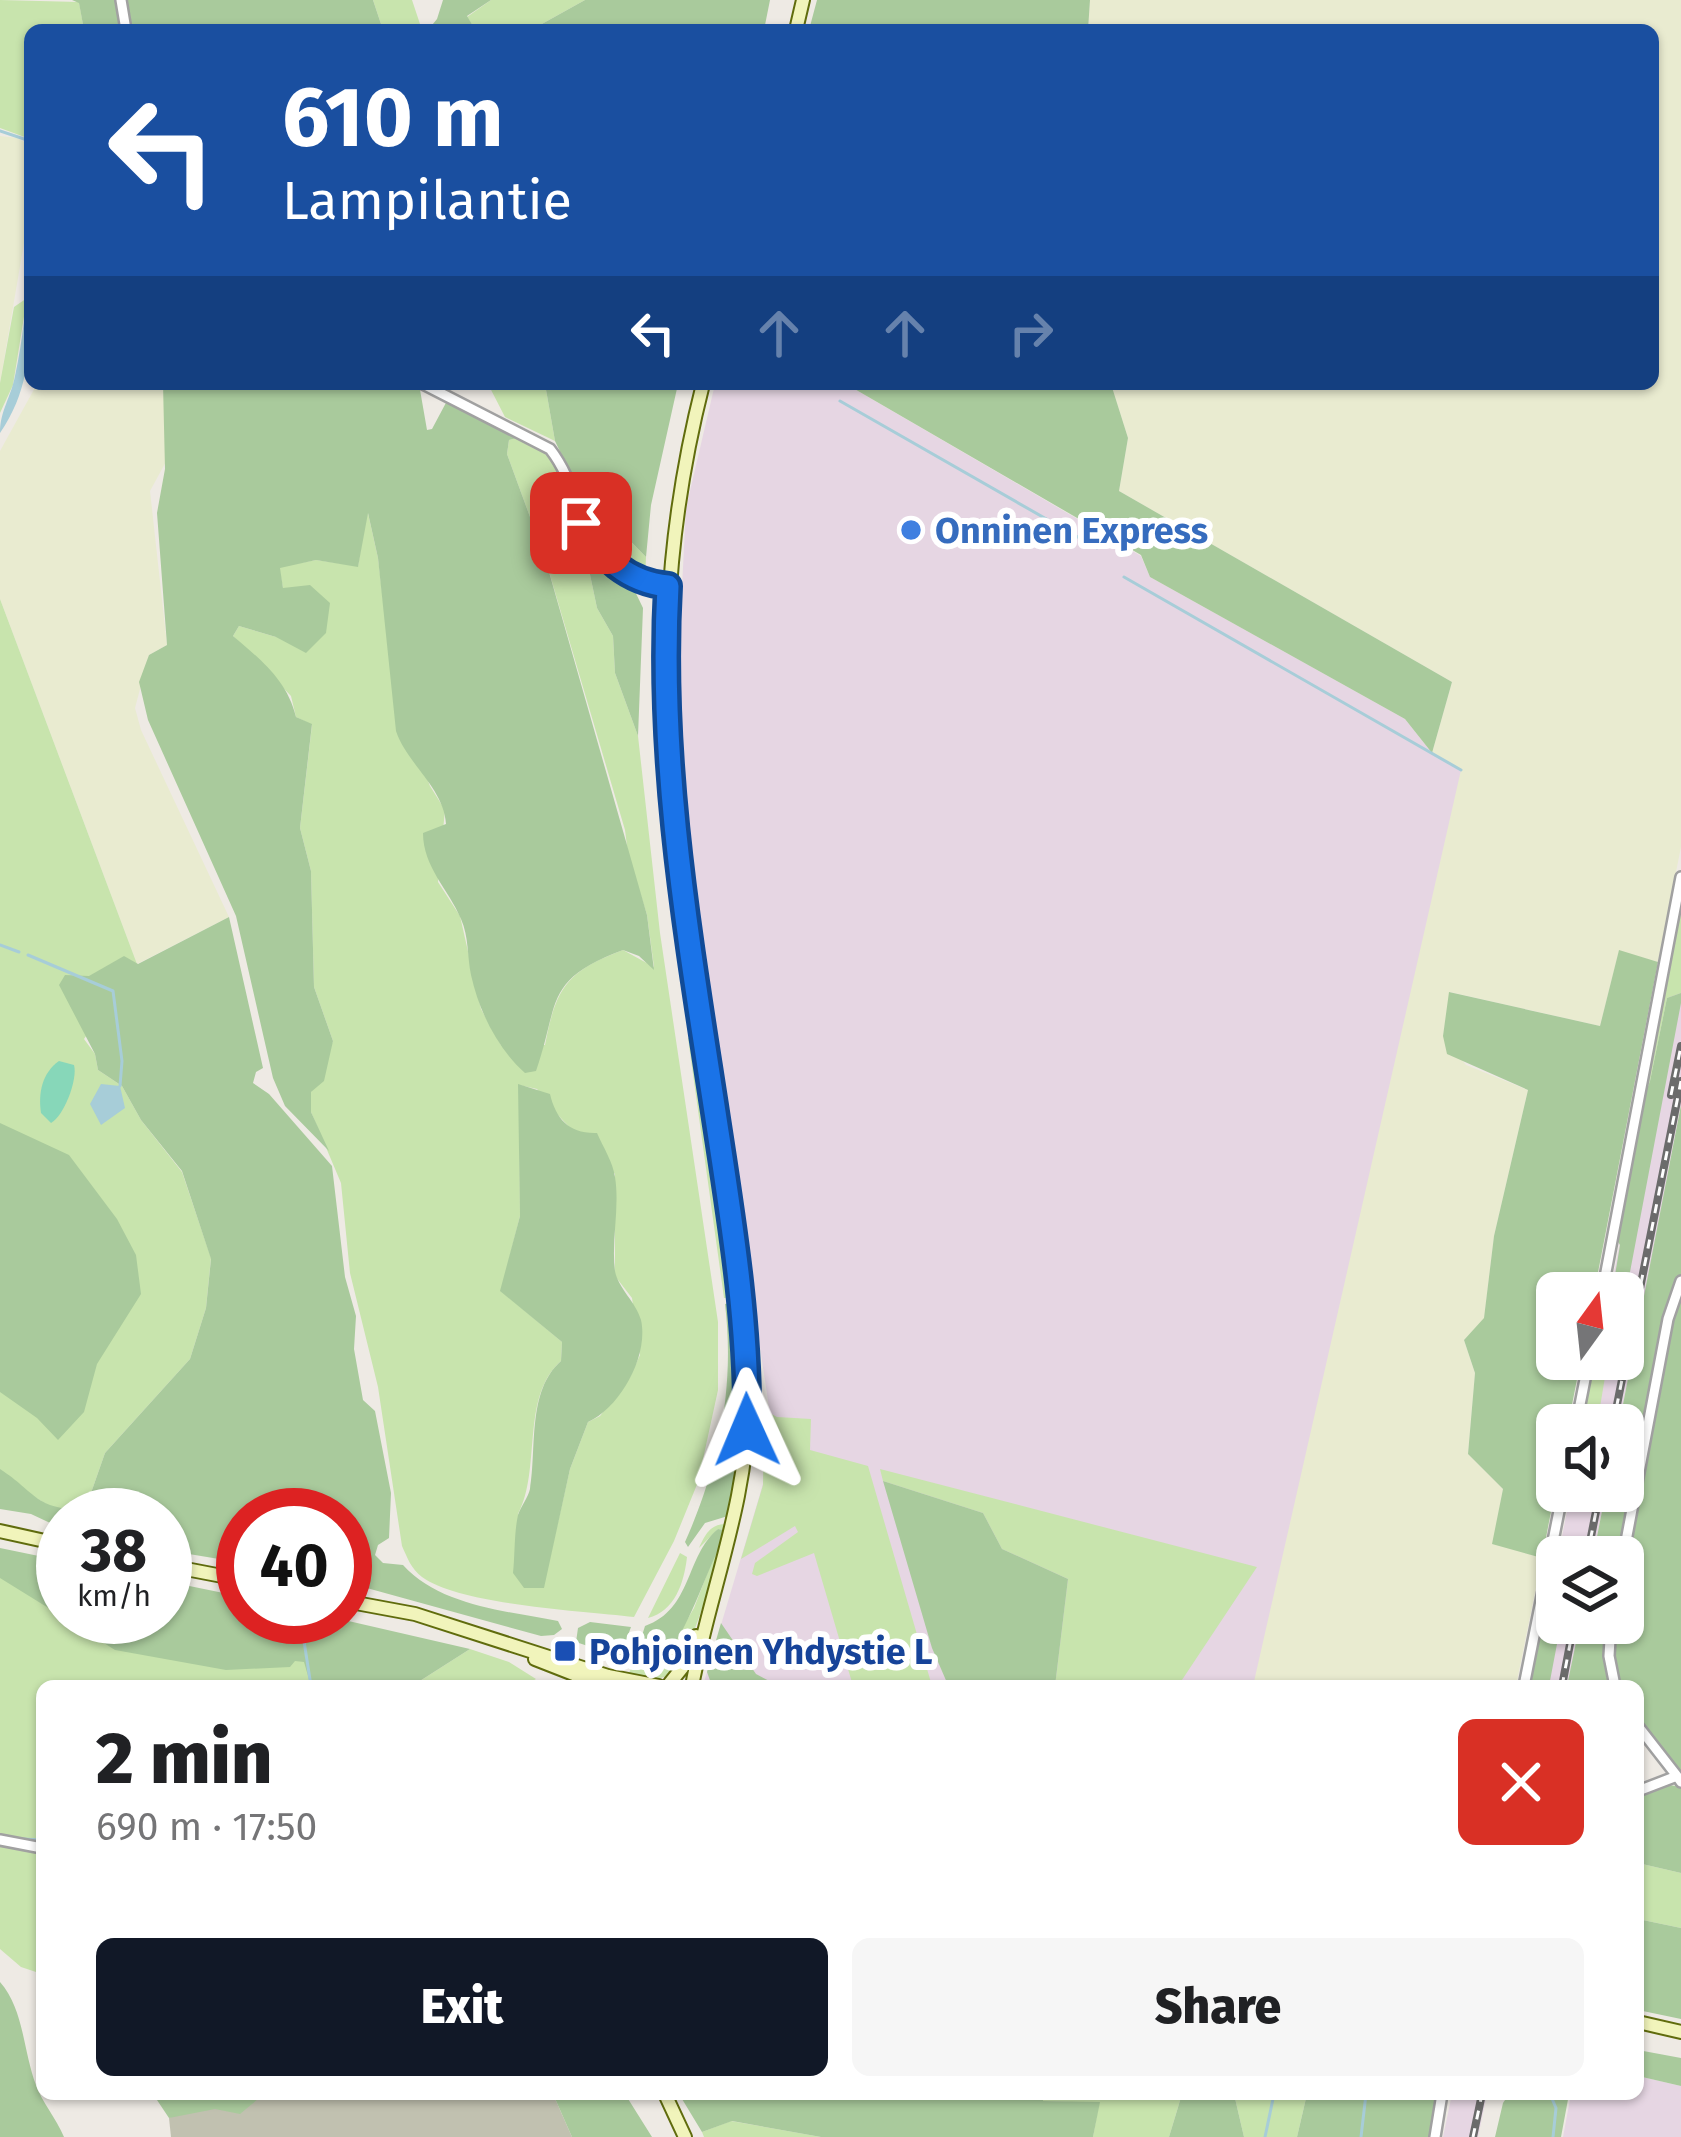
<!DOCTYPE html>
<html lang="en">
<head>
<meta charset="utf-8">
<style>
  body { margin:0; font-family:"Fira Sans",sans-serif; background:#f6f6f6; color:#202124; height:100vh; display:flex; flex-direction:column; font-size:45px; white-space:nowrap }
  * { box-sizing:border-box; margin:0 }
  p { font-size:39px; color:#757577 }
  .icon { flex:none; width:66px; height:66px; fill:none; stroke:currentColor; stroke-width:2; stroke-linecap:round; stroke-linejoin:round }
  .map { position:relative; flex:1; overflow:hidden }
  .panel { position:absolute; left:36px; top:1680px; width:1608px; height:420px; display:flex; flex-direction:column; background:#fff; border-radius:18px; box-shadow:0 3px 9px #0004 }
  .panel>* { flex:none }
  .banner { position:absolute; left:24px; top:24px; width:1635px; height:366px; border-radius:18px; box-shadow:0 3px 9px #0004; background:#1a4fa0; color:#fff; overflow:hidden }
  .needle { width:78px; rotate:15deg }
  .controls { position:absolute; left:1536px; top:1272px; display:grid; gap:24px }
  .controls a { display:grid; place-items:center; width:108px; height:108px; border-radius:18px; background:#fff; box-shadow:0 3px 9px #0004; font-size:60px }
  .speed { position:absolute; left:36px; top:1488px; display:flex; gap:24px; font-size:60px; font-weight:700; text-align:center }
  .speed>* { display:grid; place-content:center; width:156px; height:156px; border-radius:50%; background:#fff; box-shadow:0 3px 9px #0004; line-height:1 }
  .speed small { font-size:30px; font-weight:400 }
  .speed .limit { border:18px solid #d22; background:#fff; color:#111 }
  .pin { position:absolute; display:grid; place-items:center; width:102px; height:102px; color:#fff; margin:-51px; border-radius:24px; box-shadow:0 6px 18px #0006 }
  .me { position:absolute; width:132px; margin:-66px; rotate:359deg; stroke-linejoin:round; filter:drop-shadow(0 0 9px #0008) }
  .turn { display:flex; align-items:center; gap:42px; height:252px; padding:0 60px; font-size:54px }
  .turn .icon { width:156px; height:156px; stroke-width:2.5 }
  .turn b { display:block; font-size:84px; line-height:102px }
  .lanes { display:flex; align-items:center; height:114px; padding:0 60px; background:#0003; justify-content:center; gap:60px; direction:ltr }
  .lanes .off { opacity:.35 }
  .round { display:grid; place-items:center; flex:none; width:126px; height:126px; border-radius:18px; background:#f6f6f6 }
  .head { display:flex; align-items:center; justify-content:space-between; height:204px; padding:0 60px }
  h1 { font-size:72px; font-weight:800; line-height:90px }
  .cta { display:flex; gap:24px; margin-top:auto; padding:24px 60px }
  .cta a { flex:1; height:138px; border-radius:18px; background:#111827; color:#fff; font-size:48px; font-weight:800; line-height:138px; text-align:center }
  .cta a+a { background:#f6f6f6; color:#202124 }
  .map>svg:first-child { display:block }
  .industrial { fill:#e6d6e3 }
  .construction { fill:#c1c1b0 }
  .farmland { fill:#e9ebd0 }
  .grass { fill:#c8e4ad; fill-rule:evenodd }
  .forest { fill:#a9ca9c }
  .pitch { fill:#87d7b9 }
  .water { fill:#a7cdd8 }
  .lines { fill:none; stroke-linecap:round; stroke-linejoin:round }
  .stream { stroke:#a7cdd8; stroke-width:3 }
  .street-casing { stroke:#a1a1a1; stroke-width:14 }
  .secondary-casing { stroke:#606c0d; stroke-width:16 }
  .street { stroke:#fff; stroke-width:9 }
  .secondary { stroke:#f1f4bb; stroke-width:12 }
  .rail-casing { stroke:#6b6b6b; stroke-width:8 }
  .rail { stroke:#fff; stroke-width:3; stroke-dasharray:9; stroke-linecap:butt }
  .route-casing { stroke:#114b97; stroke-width:30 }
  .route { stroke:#1a73e8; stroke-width:21 }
  .shop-dot { fill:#3f7fe0; stroke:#fff; stroke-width:4.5 }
  .transit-dot { fill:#1a4fb4; stroke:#fff; stroke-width:4.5 }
  .labels { text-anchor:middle; stroke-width:12; stroke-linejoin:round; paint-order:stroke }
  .shop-label { font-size:36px; font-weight:bold; fill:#366cbe; stroke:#fff; text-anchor:start }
  .transit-label { font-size:36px; font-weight:bold; fill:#164399; stroke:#fff; text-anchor:start }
</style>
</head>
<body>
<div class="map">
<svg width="1681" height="2137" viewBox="0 0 1681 2137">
  <rect width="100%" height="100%" fill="#eeeae4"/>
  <path class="industrial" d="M715,384H846L1141,556L1150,577L1405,719L1432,753L1482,782L1274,1686H712L704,1682L771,1457L770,1414L685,847L675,726L686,508Z
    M1681,931V1105L1636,1340L1619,1425H1584L1597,1359H1623V1293H1610Z
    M1571,1491H1606L1593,1557H1558Z
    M1557,1563V1623H1580L1568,1685L1533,1686Z
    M1638,2076L1681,2086V2137H1563L1571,2094H1638Z
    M1452,2094H1487L1478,2137H1443Z"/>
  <path class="construction" d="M208,2094H553L572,2137H171L169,2118Z"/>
  <path class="farmland" d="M1090,0H1681V847L1658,962L1619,951L1600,1026L1450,992L1443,1036L1466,1065L1528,1090L1494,1236L1484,1319L1464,1340L1475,1373L1468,1454L1503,1489L1493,1543L1542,1558L1516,1686H1253L1461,770L1432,753L1452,682L1119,491L1128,438L1111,384H1653V30H1088Z
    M0,136L17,138L30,145V208L0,383Z
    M37,384H163L168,458L150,491L167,645L149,655L135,708L141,730L229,917L137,964L0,599V451Z"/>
  <path class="grass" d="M0,0L79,2L84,30H30V139L0,128Z
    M373,0H412L420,24L414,30H383Z
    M491,0H585L531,30H468L473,26L467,17Z
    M27,298L13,385L0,413V383L14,307Z
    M488,384H545L555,441L505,417Z
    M525,436L545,446L557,464L575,547L588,565L597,608L613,636L615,673L638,736L660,933L718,1322V1390L698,1482L674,1541L634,1617C584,1611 460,1605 422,1577C411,1569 407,1557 402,1546L378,1387L350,1273L341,1183L311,1112V1092L333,1041L314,987L311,871L300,828L312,725L296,717L291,696L233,636L239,626L276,637L283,588L279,567L316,560L358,566L367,509L378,558L394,693L430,786L445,810L438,882L460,916L481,1009L501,1045H545C556,987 567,971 623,950L654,967L647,915L628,854L625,830L545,558L507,454L509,440ZM519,1085L537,1089C559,1121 589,1144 615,1174V1276L632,1298L640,1355L629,1379L600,1416L588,1422L570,1469L543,1588L518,1514C542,1469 520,1397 561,1361L562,1342L501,1291L520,1216Z
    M606,516L646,557L645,579L621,565Z
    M0,599L137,964L84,1039L95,1054L98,1070L122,1086L141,1120L182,1172L211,1258L206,1308L190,1359L105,1453L85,1510L53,1508L24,1491L0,1483Z
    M670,635H675L679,784L711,1027L690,909L673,762Z
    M1681,889V993L1667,998L1650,1081L1637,1116Z
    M696,1036L698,1038L736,1298H724L688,1038Z
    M1592,1359H1608L1597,1425H1579Z
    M764,1410L777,1417L811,1419L810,1450L868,1466L932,1686H853L814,1553L757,1576L752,1574L755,1563L798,1532L795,1526L741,1559L763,1485Z
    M880,1469L1257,1567L1178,1686H1055L1068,1579L1002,1549L983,1513L883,1481Z
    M726,1524C719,1553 691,1664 667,1676C655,1681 641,1676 629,1673L633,1664L660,1666L694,1608L724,1530L718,1529L699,1548C705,1535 710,1524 726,1524Z
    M680,1553L687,1557C684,1583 675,1611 648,1618Z
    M0,1564L63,1596V1617H102L307,1658L311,1686H42V1974L21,1967L0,1949Z
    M470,1649L509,1662L536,1679L523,1686H412Z
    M1638,1863L1681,1873V1928L1638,1919Z
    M1043,2094H1182L1169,2137H1093L1099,2103L1042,2101Z
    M1234,2094H1307L1297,2137H1244Z
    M731,2121L821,2137H704L702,2132Z"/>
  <path class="forest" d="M72,0H373L383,30H84L79,3Z
    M443,0H491L467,16L473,26L468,30H428L437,19Z
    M585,0H770L764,30H531Z
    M817,0H1090L1088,30H809Z
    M163,384H419L427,430L432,429L448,399L525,436L509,440L507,454L545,558L647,915L654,970L639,956L623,950C543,980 560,1002 536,1071L525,1073C497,1048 479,1011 471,975C467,956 469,937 461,919C449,890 423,867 423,833L446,824C444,788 407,764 396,731L378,558L368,513L358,567L316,560L280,568L283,588L310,585L330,603L326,633L306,653L276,637L239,626L233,636C261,660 287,680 296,717L312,724L300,828L311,871L314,987L333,1041L324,1081L311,1092V1112L329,1151L285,1106L273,1078L236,916L148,720L139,682L149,655L167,645L157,513L165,469Z
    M545,384H678L651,505L646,557L608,518L621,565L598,544L586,521L576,485L555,441Z
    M846,384H1111L1128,438L1119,491L1452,682L1432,753L1405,719L1150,577L1141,555Z
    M557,464L578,524L591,548L629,579L643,608L638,736L615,673L613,636L597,608L588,565L575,547L555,484Z
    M229,917L263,1068L256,1072L253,1083L269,1094L332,1166L345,1277L356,1316L354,1349L363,1400L375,1411L391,1493L389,1538L378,1545L375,1555L383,1563L403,1565C440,1606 507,1611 558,1621L562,1629L554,1635L541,1636L345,1582V1515H243V1563L165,1550V1515H63V1529L31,1514L0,1509V1469C37,1493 34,1509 85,1510L105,1453L190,1359L206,1308L211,1259L182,1171L141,1120L122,1086L98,1070L95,1054L59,985L65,975L89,976L124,956L138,964Z
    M1619,950L1658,962L1594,1293H1557V1359H1581L1568,1425H1557V1481L1542,1558L1492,1544L1503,1489L1468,1454L1475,1373L1464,1340L1484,1318L1494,1236L1528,1090L1447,1054L1443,1036L1449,992L1600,1026Z
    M1681,993V1003L1623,1309V1293H1612L1620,1245L1615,1237L1637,1116L1650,1081L1667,998Z
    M518,1084L550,1094C556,1119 569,1134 597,1133C603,1147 613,1162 615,1177C620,1208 611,1241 615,1271C618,1288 636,1302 641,1320C649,1356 620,1408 588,1422L570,1469L544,1588H524L513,1573C515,1555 514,1533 518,1515C521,1506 528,1498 530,1489C537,1448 527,1391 561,1361L562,1342L500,1291L520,1216Z
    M1681,1105V1276L1675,1280L1618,1557H1593L1606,1491H1623V1425H1619Z
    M0,1123L69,1155L117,1219L136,1255L141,1294L97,1364L84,1412L58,1440L37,1418L0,1392Z
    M1681,1284V1777L1638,1719V1686H1619L1614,1665L1615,1623H1623V1582Z
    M733,1302L739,1327L743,1418L728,1516L705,1523L688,1547L685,1542C719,1466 735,1388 725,1304Z
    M883,1481L983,1513L1002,1549L1068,1579L1055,1686L948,1685L932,1648Z
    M718,1529L724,1530L725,1535C703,1579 690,1627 660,1666L633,1664L645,1626C693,1609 685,1556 718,1529Z
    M0,1548L63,1561V1617L0,1578Z
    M1557,1568V1623H1561L1549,1686H1527L1548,1583Z
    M165,1581L243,1597V1617H331L470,1649L412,1686H311L304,1662L295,1661L290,1667L226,1670L115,1650L63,1617H165Z
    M590,1622L631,1627L620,1657L576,1642L578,1628Z
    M721,1623L756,1674L779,1686H712L707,1672Z
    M1580,1623H1606L1610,1686H1567Z
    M1664,1784L1681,1787V1873L1638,1863V1794Z
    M1638,1919L1681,1928V2019L1638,2010Z
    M0,1982C24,2009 23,2051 36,2085C42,2102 56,2118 64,2137H0Z
    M1638,2050L1681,2058V2086L1638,2076Z
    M153,2094H264L240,2114L215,2109L169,2118Z
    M553,2094H625L652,2137H572Z
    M679,2094H1043V2101L1100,2102L1093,2137H821L732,2121L702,2132Z
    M1182,2094H1234L1244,2137H1169Z
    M1307,2094H1438L1429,2137H1297Z
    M1509,2094H1569L1561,2137H1495L1503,2103Z"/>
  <path class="pitch" d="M59,1061L74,1065C78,1079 64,1116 51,1123L41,1113C38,1093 42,1073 59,1061Z"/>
  <path class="water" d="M30,267C30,326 36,381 0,433C0,411 11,397 15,376C23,340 26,303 30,267Z
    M101,1084L120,1086L125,1108L101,1125L90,1104Z"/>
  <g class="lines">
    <path class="stream" d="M0,131L30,141
      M840,401L1097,548
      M1124,577L1461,770
      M0,945L19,952
      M28,955L113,991L122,1061L120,1086
      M301,1622L311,1686
      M23,1839L42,1840
      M1550,2094L1556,2108L1553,2137
      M1265,2137L1274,2094
      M1361,2137L1366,2094"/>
    <defs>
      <path id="street" d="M121,0L126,30
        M423,384L550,449C591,501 574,578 667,586
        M1602,1293L1681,877
        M1576,1425L1589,1359
        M1623,1557L1668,1319L1681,1281
        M1611,1623L1609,1656L1615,1686
        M1524,1686L1563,1491
        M1638,1726L1677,1776
        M1638,1791L1677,1776L1681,1782
        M0,1840L42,1848
        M1435,2137L1442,2094"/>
      <path id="secondary" d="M796,30L803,0
        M0,1531L63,1545
        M165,1565L243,1580
        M345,1601L415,1614L608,1676L659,1686
        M535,1659L604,1686
        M670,1683L682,1668L696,1636
        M692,1686C710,1590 748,1501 748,1402C748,1299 728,1196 713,1095C673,841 638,640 703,384
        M1638,2022L1681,2032
        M665,2094L685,2137"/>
    </defs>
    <use href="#street" class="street-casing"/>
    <use href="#secondary" class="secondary-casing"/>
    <use href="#street" class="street"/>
    <use href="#secondary" class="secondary"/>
    <defs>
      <path id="rail" d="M1671,1095L1681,1046
        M1613,1425L1681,1081
        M1587,1557L1600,1491
        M1562,1686L1574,1623
        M1473,2137L1482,2094"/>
    </defs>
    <use href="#rail" class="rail-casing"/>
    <use href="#rail" class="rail"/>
  </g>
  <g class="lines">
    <defs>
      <path id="route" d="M581,523C601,557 627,582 668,586C658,764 688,936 715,1112C731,1217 749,1323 747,1430"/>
    </defs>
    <use href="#route" class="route-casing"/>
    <use href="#route" class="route"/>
  </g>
  <circle class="shop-dot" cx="911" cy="530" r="12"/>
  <rect class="transit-dot" x="553" y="1639" width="24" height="24" rx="6"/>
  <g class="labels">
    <g class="shop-label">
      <text x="935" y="543">Onninen Express</text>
    </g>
    <g class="transit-label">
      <text x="589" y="1664">Pohjoinen Yhdystie L</text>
    </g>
  </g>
</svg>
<div class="controls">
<a><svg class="needle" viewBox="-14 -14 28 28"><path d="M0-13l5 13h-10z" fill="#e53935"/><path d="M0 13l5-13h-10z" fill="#757577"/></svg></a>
<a><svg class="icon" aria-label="sound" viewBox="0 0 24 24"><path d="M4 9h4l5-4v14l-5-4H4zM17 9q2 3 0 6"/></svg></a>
<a><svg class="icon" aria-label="layers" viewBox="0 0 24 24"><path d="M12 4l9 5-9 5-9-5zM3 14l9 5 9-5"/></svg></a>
</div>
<div class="speed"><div>38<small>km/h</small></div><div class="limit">40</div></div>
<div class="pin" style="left:581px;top:523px;background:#d93025"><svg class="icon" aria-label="arrive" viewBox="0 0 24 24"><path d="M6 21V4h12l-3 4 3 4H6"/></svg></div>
<svg class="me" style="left:747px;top:1430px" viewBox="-20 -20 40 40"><path d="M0-17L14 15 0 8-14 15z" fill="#1a73e8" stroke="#fff" stroke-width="4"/></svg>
<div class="banner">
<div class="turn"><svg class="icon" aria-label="left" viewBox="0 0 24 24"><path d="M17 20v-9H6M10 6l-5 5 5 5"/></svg><div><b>610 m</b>Lampilantie</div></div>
<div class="lanes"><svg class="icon" aria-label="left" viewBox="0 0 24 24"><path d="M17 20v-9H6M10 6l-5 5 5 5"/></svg><svg class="icon off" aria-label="ahead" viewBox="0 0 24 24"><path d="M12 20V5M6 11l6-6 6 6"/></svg><svg class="icon off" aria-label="ahead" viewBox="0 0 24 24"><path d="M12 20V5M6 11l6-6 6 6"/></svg><svg class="icon off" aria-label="right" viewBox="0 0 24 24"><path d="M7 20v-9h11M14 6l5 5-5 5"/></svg></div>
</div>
<section class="panel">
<div class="head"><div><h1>2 min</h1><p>690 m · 17:50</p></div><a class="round" style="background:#d93025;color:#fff"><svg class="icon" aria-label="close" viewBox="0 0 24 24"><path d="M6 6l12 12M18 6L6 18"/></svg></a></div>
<div class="cta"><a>Exit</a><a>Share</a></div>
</section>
</div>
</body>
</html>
